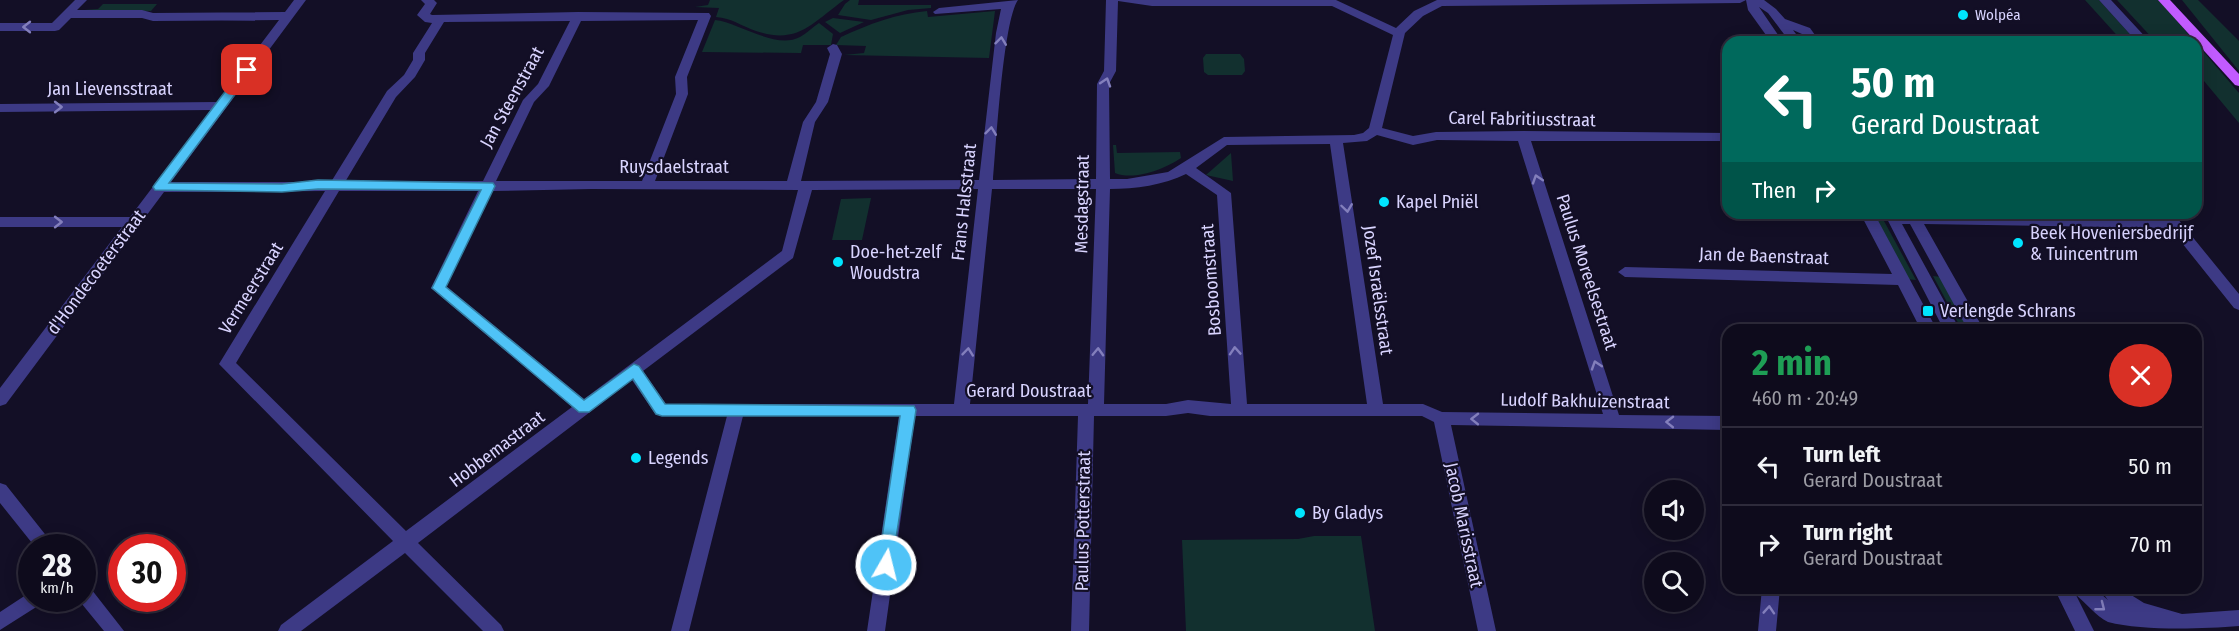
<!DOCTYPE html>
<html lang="en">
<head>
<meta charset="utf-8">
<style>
  body { margin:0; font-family:"Fira Sans Condensed",sans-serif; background:#171425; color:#f1f3f6; height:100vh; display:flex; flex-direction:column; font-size:22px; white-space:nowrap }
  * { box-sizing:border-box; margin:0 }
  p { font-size:20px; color:#9b9ba3 }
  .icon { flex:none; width:33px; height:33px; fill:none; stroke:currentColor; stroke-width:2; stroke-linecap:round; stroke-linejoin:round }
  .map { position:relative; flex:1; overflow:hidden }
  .panel { position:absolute; left:1722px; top:324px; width:480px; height:270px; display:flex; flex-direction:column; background:#0e0b1c; border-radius:18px; box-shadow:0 3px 15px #0003,0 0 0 2px #2e2b3b }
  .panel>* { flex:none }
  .top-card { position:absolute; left:1722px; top:36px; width:480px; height:183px; border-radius:18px; box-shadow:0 3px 15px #0003,0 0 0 2px #2e2b3b; background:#00695c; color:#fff; overflow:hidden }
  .tools { position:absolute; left:1644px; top:480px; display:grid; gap:12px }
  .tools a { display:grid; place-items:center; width:60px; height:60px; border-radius:50%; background:#0e0b1c; box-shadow:0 3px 15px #0003,0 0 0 2px #2e2b3b; font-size:30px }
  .speed { position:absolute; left:18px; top:534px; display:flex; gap:12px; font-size:30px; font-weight:700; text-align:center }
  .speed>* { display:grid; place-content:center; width:78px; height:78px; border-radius:50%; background:#0e0b1c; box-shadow:0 3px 15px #0003,0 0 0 2px #2e2b3b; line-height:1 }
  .speed small { font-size:15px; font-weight:400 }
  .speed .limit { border:9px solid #d22; background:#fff; color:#111 }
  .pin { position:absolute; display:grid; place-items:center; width:51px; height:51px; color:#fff; margin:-26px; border-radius:12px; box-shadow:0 3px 9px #0006 }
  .me { position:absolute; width:66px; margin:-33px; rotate:8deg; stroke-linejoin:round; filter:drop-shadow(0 0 4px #0008) }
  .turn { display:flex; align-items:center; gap:21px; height:126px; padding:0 30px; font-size:27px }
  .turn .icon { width:78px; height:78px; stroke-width:2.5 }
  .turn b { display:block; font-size:42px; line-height:51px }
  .then { display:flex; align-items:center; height:57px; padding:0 30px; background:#0003; gap:12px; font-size:22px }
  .round { display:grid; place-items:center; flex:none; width:63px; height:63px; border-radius:32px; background:#171425 }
  .summary { display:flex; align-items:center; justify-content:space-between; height:102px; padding:0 30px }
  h1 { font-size:36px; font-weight:700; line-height:45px; color:#1e9e55 }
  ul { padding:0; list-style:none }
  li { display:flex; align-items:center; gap:18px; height:78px; padding:0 30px; border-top:2px solid #2e2b3b }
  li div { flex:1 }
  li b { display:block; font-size:22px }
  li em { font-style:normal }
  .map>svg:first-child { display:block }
  .green { fill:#12302f }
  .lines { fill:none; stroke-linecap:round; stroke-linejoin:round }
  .minor { fill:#3d3a85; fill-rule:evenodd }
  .major { fill:#c25bff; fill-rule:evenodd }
  .oneway { stroke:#837fbc }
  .route { fill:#4fc3f7; stroke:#337fa1; stroke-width:1.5 }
  .poi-dot { fill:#00e5ff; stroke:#130f26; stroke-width:2 }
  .labels { text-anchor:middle; stroke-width:4.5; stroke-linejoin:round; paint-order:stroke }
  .far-poi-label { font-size:15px; fill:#d9d4ff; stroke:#130f26; text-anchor:start }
  .street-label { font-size:18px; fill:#d9d4ff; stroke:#130f26 }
  .poi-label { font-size:18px; fill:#d9d4ff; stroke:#130f26; text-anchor:start }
</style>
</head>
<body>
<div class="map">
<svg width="2239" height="631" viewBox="0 0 2239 631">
  <rect width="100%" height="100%" fill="#130f26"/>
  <path class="green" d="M710,0H844C812,23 798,45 756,31C741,26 732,18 716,17L719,8L695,7L708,5Z
    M850,0H859L858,5H931V8L908,10L871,20L838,15L845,4Z
    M2085,0H2099L2137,42H2123Z
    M2117,0H2159L2195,42H2156Z
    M2182,0H2198L2239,41V71Z
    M103,4H157L151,11L84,10L98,9Z
    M927,11L928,17L995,11L989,58L844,55L864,53L866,46L836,45L841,37C869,24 896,14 927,11Z
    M833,18L864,22L840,33L825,22Z
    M715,20C738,22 775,50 800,37C807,33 813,27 819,23L833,34L831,45H803L801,53L702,52Z
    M2196,43L2239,93V123L2204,81L2196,80Z
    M1206,54H1240L1244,59L1245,71L1242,75H1208L1204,72L1203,58Z
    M1113,145H1116L1117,153L1180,152L1181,158C1165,169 1134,181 1115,173Z
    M1231,153L1233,181L1206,175Z
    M871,198L862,240H832L841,199Z
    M1876,220L1884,221L1916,280L1907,279Z
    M1933,276L1941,277L1971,330H1962Z
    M1314,536H1361L1375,631H1186L1182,540L1298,539Z"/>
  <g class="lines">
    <path class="minor" d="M75,0H87L77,10H142L153,13L285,12L294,0H306L171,182H331L387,91L404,75L413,60V53L432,23L425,22L417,15L425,4L421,0H434L437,3L430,14L432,15L578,12L709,13L711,16L687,77L688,94L655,181H787L803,122L816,102L830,54L827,48L833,44L837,45L842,54L828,102L815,122L801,181L979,180L996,33L1001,9L935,14L933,12L939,8L1018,0C1003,21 996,147 993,180L1096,179L1097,84L1104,71L1106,0H1336L1396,28L1414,11L1437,0H1746L1740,3L1442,6L1423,16L1405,33L1382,128L1413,136L1436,132L1523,131L1728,133V141H1531L1619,415L1728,416V430L1451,425L1496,631H1478L1434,422L1422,416H1210L1188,413L1166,416H1094L1089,631H1071L1078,416H915L885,631H867L899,416H743L689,631H671L727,416L656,415L632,380L418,543L501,625L504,631H483L405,553L301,631H278L281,625L393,541L219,364L325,191L164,192L6,404L0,406V388L122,227H0V217H130L211,110L0,112V104L217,102L279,20L153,21L142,18H71L59,30L55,31H0V23H52ZM1118,1L1152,6H1332L1393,35L1369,128L1363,133L1354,135L1224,137L1168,172L1127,179H1110L1109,84L1116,71ZM698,20L675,77L676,94L642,181H496L534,102L549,86L581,21ZM570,21L538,84L523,100L483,181L345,182L396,97L415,77L425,60V53L444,22ZM1377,135L1413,145L1437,140L1518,141L1603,414L1442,412L1423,404H1383L1343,143L1367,141ZM1330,144L1367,404H1247L1231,193L1196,168L1227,145ZM1186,174L1217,195L1231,404L1188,400L1166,404H1104L1110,189C1135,189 1164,185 1186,174ZM591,189L798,190L782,251L584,399L446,286L492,191ZM978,189L954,404H666L643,371L793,258L812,190ZM992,189H1096L1088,404H970ZM339,191H478L431,288L572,407L406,531L236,363Z
      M1746,0H1764L1776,9L1785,19L1810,28L1820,42H1808L1802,34L1793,30L1802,42H1790L1768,13L1759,7L1783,42H1771L1748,10Z
      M2099,0H2111L2150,42H2137Z
      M1860,213H1874L1937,330H1921L1898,285L1625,277L1618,272L1625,267L1892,274Z
      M1884,213L2162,218L2161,213H2173L2239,294V310L2234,308L2170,228L1924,224L1984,330H1968L1910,224H1902L1960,330H1944Z
      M0,483L6,485L56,548H36L0,503Z
      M82,583L88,585L124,631H104L77,598H82Z
      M1762,588H1780L1776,631H1758Z
      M2054,588H2094L2108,600L2099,588H2120L2144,603L2182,614L2239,610V626C2201,629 2142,631 2108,622C2096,616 2086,603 2076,595L2094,631H2075Z
      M32,591V598H44L41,604L0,630V612Z"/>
    <path class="major" d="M2158,0H2170L2239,74V86L2235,85Z"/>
  </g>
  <defs><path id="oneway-chevron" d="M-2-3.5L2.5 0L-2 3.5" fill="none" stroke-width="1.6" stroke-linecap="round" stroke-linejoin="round" transform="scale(1.5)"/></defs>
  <g class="oneway">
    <use href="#oneway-chevron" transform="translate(27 27) rotate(180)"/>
    <use href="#oneway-chevron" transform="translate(1001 41) rotate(-83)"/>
    <use href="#oneway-chevron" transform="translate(1106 82) rotate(-72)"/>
    <use href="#oneway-chevron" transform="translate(58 107)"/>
    <use href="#oneway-chevron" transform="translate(991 131) rotate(-83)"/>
    <use href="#oneway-chevron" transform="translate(1537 179) rotate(-108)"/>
    <use href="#oneway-chevron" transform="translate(1347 208) rotate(82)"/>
    <use href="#oneway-chevron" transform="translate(58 222)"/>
    <use href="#oneway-chevron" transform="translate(1235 351) rotate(-94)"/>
    <use href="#oneway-chevron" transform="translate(968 352) rotate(-84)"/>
    <use href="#oneway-chevron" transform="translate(1098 352) rotate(-88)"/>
    <use href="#oneway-chevron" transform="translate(1596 365) rotate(-108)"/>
    <use href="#oneway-chevron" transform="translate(1475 419) rotate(-179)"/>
    <use href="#oneway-chevron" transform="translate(1670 422) rotate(-179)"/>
    <use href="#oneway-chevron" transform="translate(2101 607) rotate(38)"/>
    <use href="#oneway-chevron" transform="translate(1769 610) rotate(-86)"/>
  </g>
  <path class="route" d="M247,67L251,68V73L169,183L282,184L318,180L493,183L495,186L446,287L584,400L634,364L639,366L665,404L914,406L916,410L891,570L886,572L880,570L878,565L900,416H662L656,414L633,379L589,412H579L432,288L481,190L318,189L282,192L155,190L153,187L155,184L243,68Z"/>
  <g class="poi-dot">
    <circle cx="1963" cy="15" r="6"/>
    <circle cx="1384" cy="202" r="6"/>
    <circle cx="2018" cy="243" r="6"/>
    <circle cx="838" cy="262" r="6"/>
    <rect x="1922" y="305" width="12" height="12" rx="3"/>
    <circle cx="636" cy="458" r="6"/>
    <circle cx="1300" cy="513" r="6"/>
  </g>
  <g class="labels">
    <g class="far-poi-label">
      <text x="1975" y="20">Wolpéa</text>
    </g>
    <g class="street-label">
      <text x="110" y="95">Jan Lievensstraat</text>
      <text transform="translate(512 97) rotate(-61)" y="6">Jan Steenstraat</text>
      <text transform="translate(1522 119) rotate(1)" y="6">Carel Fabritiusstraat</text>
      <text x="674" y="173">Ruysdaelstraat</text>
      <text transform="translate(964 202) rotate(-84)" y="6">Frans Halsstraat</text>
      <text transform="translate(1082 204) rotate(-89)" y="6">Mesdagstraat</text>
      <text transform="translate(1764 256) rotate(2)" y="6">Jan de Baenstraat</text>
      <text transform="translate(96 272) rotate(-53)" y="6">d'Hondecoeterstraat</text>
      <text transform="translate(1587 272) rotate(72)" y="6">Paulus Moreelsestraat</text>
      <text transform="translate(1211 280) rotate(-94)" y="6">Bosboomstraat</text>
      <text transform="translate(251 288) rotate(-58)" y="6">Vermeerstraat</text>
      <text transform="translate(1378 290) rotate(82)" y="6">Jozef Israëlsstraat</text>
      <text x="1029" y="397">Gerard Doustraat</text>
      <text transform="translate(1585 401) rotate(1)" y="6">Ludolf Bakhuizenstraat</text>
      <text transform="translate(497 449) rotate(-37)" y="6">Hobbemastraat</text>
      <text transform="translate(1083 521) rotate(-89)" y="6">Paulus Potterstraat</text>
      <text transform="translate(1464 525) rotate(78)" y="6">Jacob Marisstraat</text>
    </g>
    <g class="poi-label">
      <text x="1396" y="208">Kapel Pniël</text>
      <text x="2030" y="239">Beek Hoveniersbedrijf<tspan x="2030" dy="21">&amp; Tuincentrum</tspan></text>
      <text x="850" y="258">Doe-het-zelf<tspan x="850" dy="21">Woudstra</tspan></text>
      <text x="1940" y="317">Verlengde Schrans</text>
      <text x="648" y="464">Legends</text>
      <text x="1312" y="519">By Gladys</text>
    </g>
  </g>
</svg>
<div class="tools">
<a><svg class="icon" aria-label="sound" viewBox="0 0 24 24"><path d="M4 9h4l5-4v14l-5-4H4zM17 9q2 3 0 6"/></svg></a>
<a><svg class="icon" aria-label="search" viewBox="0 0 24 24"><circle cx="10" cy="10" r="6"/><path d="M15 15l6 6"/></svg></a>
</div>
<div class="speed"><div>28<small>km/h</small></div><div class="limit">30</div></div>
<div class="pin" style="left:247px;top:70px;background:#d93025"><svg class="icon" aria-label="arrive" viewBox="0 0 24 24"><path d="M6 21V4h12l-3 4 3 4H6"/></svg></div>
<svg class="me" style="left:886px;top:565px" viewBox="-20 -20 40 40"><circle r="17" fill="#4fc3f7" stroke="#fff" stroke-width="3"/><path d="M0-11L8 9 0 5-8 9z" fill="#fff"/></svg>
<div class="top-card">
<div class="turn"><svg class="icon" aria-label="left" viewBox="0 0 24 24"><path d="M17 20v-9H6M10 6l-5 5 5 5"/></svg><div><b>50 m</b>Gerard Doustraat</div></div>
<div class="then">Then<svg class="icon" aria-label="right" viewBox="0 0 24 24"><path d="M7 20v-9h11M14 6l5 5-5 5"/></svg></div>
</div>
<section class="panel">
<div class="summary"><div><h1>2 min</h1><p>460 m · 20:49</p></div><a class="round" style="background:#d93025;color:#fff"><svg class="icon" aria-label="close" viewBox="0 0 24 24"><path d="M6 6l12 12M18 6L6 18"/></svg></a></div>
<ul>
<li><svg class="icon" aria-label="left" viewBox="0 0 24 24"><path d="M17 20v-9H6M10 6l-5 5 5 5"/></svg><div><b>Turn left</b><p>Gerard Doustraat</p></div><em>50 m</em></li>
<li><svg class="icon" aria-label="right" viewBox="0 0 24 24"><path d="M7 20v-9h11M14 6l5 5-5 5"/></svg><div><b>Turn right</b><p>Gerard Doustraat</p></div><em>70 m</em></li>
</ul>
</section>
</div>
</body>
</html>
